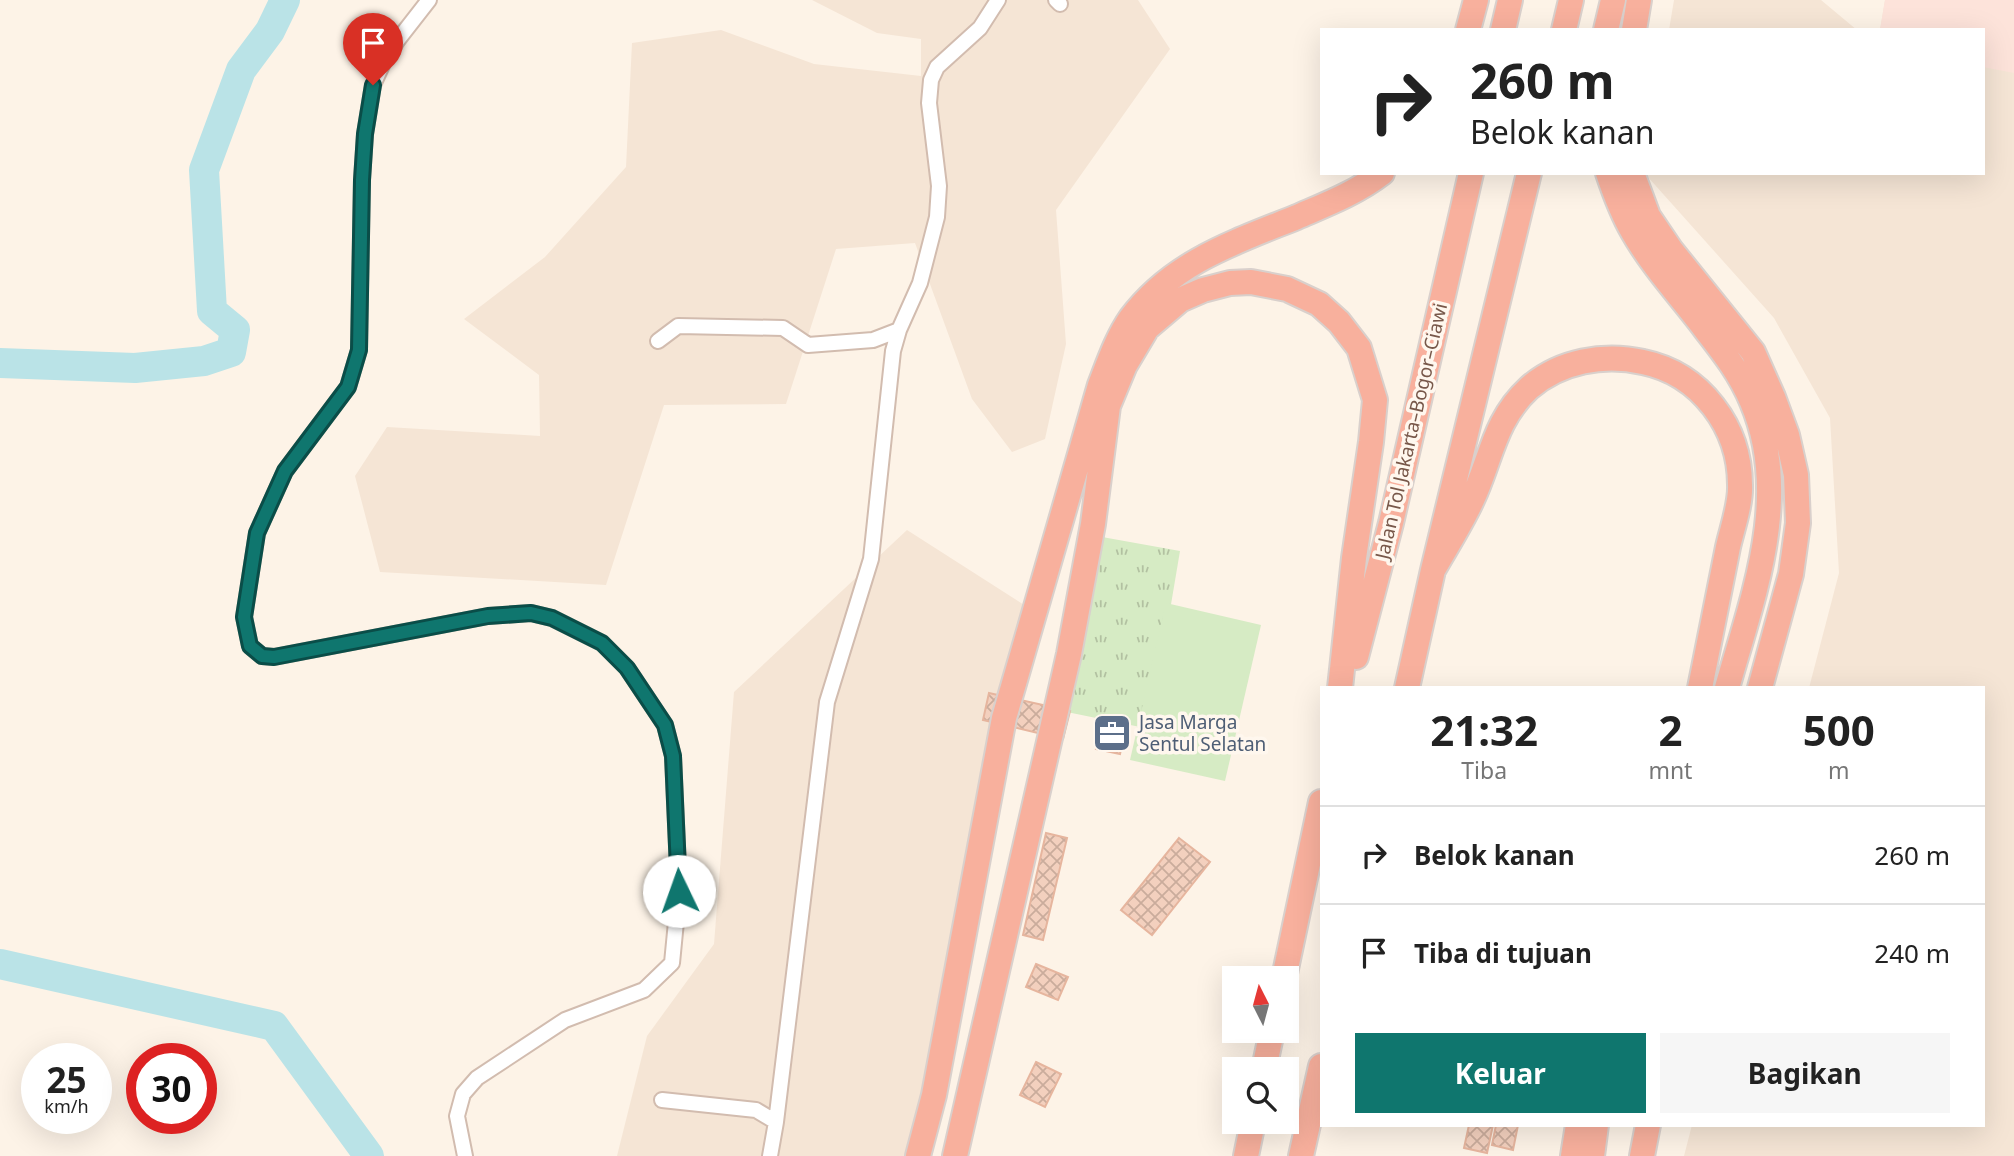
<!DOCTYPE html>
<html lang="id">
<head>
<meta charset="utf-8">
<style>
  body { margin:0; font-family:"Noto Sans",sans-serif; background:#f6f6f6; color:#222; height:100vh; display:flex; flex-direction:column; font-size:26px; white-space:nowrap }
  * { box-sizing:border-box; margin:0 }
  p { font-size:23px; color:#767676 }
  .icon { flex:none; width:38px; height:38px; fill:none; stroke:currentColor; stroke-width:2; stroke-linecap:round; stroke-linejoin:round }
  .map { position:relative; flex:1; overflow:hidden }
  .sheet { position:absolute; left:1320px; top:686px; width:665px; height:441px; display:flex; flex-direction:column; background:#fff; border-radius:0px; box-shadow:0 7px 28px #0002 }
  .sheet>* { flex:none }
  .guide { position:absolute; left:1320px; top:28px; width:665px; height:147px; border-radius:0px; box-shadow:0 7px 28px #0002; background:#fff; color:#222; overflow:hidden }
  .needle { width:46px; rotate:354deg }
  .fabs { position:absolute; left:1222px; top:966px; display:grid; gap:14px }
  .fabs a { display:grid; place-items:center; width:77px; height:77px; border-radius:0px; background:#fff; box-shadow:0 7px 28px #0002; font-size:35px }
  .speed { position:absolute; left:21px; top:1043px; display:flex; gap:14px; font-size:35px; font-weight:700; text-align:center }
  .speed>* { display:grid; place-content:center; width:91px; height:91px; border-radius:50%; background:#fff; box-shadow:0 7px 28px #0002; line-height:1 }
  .speed small { font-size:18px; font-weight:400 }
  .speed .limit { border:10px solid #d22; background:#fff; color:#111 }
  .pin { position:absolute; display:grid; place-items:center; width:60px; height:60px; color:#fff; margin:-72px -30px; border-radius:50% 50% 50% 0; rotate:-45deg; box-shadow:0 0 7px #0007 }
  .pin .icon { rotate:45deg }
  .me { position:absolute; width:77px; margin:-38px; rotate:357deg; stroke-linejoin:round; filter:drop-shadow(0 0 5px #0008) }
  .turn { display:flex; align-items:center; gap:24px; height:147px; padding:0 35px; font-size:32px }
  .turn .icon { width:91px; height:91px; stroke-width:2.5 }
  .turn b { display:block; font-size:49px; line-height:60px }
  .eta { display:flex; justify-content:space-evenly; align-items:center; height:119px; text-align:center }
  .eta b { font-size:42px; font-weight:700; line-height:49px }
  .action { display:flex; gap:14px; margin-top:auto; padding:14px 35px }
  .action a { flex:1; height:80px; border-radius:0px; background:#0f766e; color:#fff; font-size:28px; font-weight:700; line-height:80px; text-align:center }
  .action a+a { background:#f6f6f6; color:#222 }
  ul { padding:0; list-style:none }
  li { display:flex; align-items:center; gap:21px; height:98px; padding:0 35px; border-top:2px solid #e0e0e0 }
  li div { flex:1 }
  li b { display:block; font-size:26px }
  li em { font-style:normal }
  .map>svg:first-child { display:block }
  .residential { fill:#f5e5d5 }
  .commercial { fill:#fde3da }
  .grass { fill:url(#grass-tufts) }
  .park { fill:#d6ebc4 }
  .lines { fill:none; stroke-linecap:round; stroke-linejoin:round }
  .river { stroke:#bae3e7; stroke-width:30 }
  .building { fill:url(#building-cross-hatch); stroke:#e6b59e; stroke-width:2 }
  .street-casing { stroke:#d2bcaf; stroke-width:18 }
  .highway-casing { stroke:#d9d0cc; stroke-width:28 }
  .street { stroke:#fff; stroke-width:14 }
  .highway { stroke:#f8b09d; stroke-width:24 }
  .route-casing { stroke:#0a4d48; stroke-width:18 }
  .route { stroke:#0f766e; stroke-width:12 }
  .labels { text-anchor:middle; stroke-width:7; stroke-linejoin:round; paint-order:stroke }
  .street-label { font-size:19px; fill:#78584a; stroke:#fff7ee }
  .service-label { font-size:19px; fill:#4e5e75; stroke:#fff7ee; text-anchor:start }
</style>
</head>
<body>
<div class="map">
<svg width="2014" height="1156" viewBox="0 0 2014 1156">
  <defs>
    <pattern id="grass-tufts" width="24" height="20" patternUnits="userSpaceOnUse" patternTransform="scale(1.75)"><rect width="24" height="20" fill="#d6ebc4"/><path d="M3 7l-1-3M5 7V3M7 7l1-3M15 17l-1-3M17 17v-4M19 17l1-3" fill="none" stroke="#b2c1a1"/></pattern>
    <pattern id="building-cross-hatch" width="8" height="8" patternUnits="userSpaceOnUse" patternTransform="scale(1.75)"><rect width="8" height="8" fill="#f3d0be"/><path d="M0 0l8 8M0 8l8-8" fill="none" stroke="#caac9c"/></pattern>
  </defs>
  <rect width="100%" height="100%" fill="#fdf3e7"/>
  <path class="residential" d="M812,0H1138L1170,49L1056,210L1066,344L1045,439L1012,452L972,399L915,243L836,249L786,404L664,405L606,585L380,572L355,476L387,427L540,436L539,375L464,319L545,257L626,167L632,43L721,30L814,64L921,76V39L877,33Z
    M1674,0H1821L1857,30H1669Z
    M1885,0H2014V1156H1684L1692,1125H1983V688H1809L1839,573L1830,418L1774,318L1647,176L1648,173H1983V30H1880Z
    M907,530L1035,612L918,1156H617L647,1036L714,944L734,692Z"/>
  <path class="commercial" d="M1885,0H2014V73L1983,67V30H1880Z"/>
  <path class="grass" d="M1091,535L1180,551L1150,729L1057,710Z"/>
  <path class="park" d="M1166,603L1261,625L1225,781L1130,760Z"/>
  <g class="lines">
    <path class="river" d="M0,363L135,368L204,361L231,352L235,330L212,311L204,170L241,70L270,31L285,0
      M0,964L274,1026L369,1156"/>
  </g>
  <path class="building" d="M989,693L1070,711L1063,739L983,720Z
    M1104,715L1127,721L1120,754L1096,749Z
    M1046,833L1067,838L1043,940L1023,935Z
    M1179,838L1210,862L1152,935L1121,910Z
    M1036,964L1068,977L1058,1000L1026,987Z
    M1036,1062L1061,1074L1045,1107L1020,1095Z
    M1469,1125H1493L1487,1153L1464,1148Z
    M1496,1125H1518L1513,1150L1492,1145Z"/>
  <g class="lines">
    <defs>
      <path id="street" d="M429,0L397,41L383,63L373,85L365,134L362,180L359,350L348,387L285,471L257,533L244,617L250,646L262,656L274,657L488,616L531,613L552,618L602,643L627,668L665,725L673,756L679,891L672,963L644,990L565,1020L477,1078L463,1094L457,1116L465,1156
        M1056,0L1060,4
        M658,341L678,326L783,328L808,345L873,340L899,330
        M662,1100L756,1110L776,1122
        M770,1156L776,1122L827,702L871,559L893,351L899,330L920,283L937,217L939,186L929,103L931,80L937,67L980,28L998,0"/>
      <path id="highway" d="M1468,30L1476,0
        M1503,30L1510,0
        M1564,30L1571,0
        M1606,30L1613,0
        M1634,30L1639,0
        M1608,173C1615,194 1622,213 1633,232C1653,267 1682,298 1706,330C1724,353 1741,375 1752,402C1792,496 1753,596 1727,688
        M1632,173L1648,216L1671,250L1753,352L1773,397L1787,435L1796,475L1798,523L1791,574L1760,688
        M1433,570C1446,547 1461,524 1472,500C1491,460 1494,420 1529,388C1560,361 1604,353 1643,362C1701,374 1740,427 1740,485C1741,504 1732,529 1728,547C1719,594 1709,641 1700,688
        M1356,657L1391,523L1471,173
        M1407,688L1433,570L1529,173
        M1284,978L1321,802
        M1264,1069L1272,1031
        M918,1156L934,1095L1004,718L1100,385C1109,362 1117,338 1131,318C1173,262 1235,242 1297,217C1327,204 1356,193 1382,173
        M955,1156L1069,654L1093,524L1108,406L1125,365L1147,328L1180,300L1203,290L1230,283L1251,282L1287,289L1319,304L1339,322L1359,348L1375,400L1371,442L1354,558L1340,688
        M1246,1156L1253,1122
        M1301,1156L1321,1066
        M1573,1156L1578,1125
        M1592,1156L1596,1125
        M1642,1156L1648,1125"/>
    </defs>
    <use href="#street" class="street-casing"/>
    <use href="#highway" class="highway-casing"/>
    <use href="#street" class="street"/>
    <use href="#highway" class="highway"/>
  </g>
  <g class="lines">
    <defs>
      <path id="route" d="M373,85L365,134L362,180L359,350L348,387L285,471L257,533L244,617L250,646L262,656L274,657L488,616L531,613L552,618L602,643L627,668L665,725L673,756L679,891"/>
    </defs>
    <use href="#route" class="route-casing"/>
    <use href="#route" class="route"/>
  </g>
  <defs>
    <symbol id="office-square" viewBox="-11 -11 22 22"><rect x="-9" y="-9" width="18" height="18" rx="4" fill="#5c6f8a" stroke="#fff7ee"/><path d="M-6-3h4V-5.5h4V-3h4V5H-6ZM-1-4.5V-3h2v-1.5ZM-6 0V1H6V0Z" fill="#fff"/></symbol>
  </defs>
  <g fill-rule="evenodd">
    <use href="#office-square" x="1090" y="711" width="44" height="44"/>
  </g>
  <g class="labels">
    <g class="street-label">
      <text transform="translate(1411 431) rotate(-77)" y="7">Jalan Tol Jakarta–Bogor–Ciawi</text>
    </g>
    <g class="service-label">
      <text x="1139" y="729">Jasa Marga<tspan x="1139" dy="22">Sentul Selatan</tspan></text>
    </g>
  </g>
</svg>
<div class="fabs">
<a><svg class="needle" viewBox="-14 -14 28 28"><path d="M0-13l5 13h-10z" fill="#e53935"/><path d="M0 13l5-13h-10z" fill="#767676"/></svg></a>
<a><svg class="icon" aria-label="search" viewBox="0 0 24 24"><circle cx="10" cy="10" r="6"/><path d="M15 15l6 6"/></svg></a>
</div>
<div class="speed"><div>25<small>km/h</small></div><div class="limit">30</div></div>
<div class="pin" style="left:373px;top:85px;background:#d93025"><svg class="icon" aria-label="arrive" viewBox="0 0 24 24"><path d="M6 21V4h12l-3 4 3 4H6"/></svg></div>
<svg class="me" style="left:679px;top:891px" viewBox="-20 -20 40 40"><circle r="19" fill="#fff"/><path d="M0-13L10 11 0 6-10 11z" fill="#0f766e"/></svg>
<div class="guide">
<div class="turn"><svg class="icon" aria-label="right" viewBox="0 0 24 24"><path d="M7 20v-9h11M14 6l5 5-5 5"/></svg><div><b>260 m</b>Belok kanan</div></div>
</div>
<section class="sheet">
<div class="eta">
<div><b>21:32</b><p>Tiba</p></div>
<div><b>2</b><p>mnt</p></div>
<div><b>500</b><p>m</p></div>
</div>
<ul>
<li><svg class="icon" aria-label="right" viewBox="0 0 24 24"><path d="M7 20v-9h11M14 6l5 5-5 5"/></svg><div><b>Belok kanan</b></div><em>260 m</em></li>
<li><svg class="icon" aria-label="arrive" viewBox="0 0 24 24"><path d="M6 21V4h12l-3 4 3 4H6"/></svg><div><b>Tiba di tujuan</b></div><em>240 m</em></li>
</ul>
<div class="action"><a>Keluar</a><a>Bagikan</a></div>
</section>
</div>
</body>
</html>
